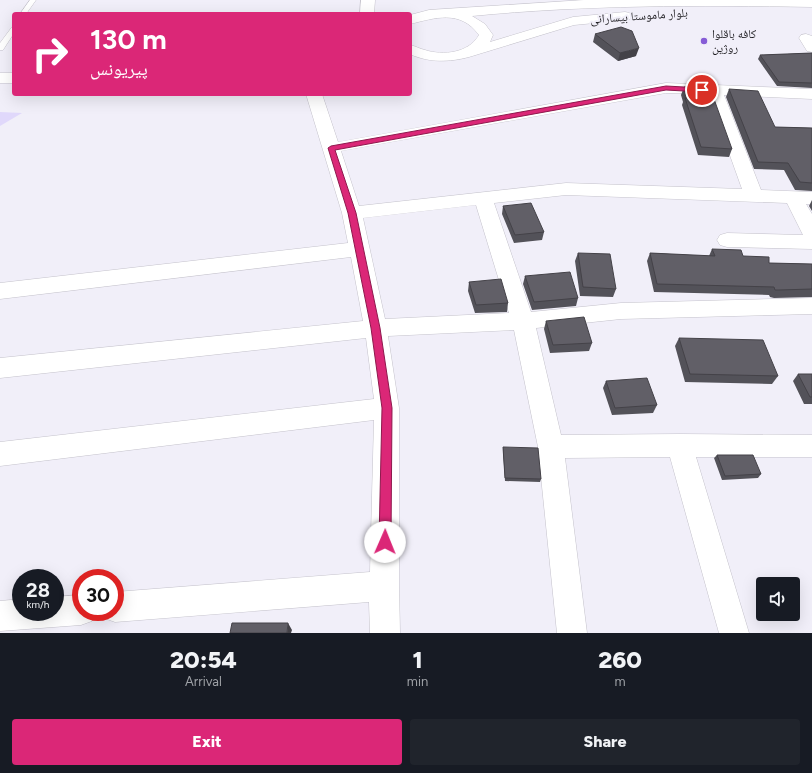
<!DOCTYPE html>
<html lang="en">
<head>
<meta charset="utf-8">
<style>
  body { margin:0; font-family:Figtree,"Noto Naskh Arabic",sans-serif; background:#20242c; color:#f1f3f6; height:100vh; display:flex; flex-direction:column; font-size:15px; white-space:nowrap }
  * { box-sizing:border-box; margin:0 }
  p { font-size:13px; color:#9ea1a6 }
  .icon { flex:none; width:22px; height:22px; fill:none; stroke:currentColor; stroke-width:2; stroke-linecap:round; stroke-linejoin:round }
  .map { position:relative; height:633px; overflow:hidden }
  .details { display:flex; flex-direction:column; background:#171b24; flex:1 }
  .details>* { flex:none }
  .top-card { position:absolute; left:12px; top:12px; width:400px; height:84px; border-radius:4px; box-shadow:0 4px 16px #0002; background:#db2777; color:#fff; overflow:hidden }
  .buttons { position:absolute; left:756px; top:577px; display:grid; gap:8px }
  .buttons a { display:grid; place-items:center; width:44px; height:44px; border-radius:4px; background:#171b24; box-shadow:0 4px 16px #0002; font-size:20px }
  .speed { position:absolute; left:12px; top:569px; display:flex; gap:8px; font-size:20px; font-weight:700; text-align:center }
  .speed>* { display:grid; place-content:center; width:52px; height:52px; border-radius:50%; background:#171b24; box-shadow:0 4px 16px #0002; line-height:1 }
  .speed small { font-size:10px; font-weight:400 }
  .speed .limit { border:6px solid #d22; background:#fff; color:#111 }
  .pin { position:absolute; display:grid; place-items:center; width:34px; height:34px; color:#fff; margin:-17px; border:2px solid #fff; border-radius:50%; box-shadow:0 1px 4px #0007 }
  .me { position:absolute; width:44px; margin:-22px; rotate:1deg; stroke-linejoin:round; filter:drop-shadow(0 0 3px #0008) }
  .turn { display:flex; align-items:center; gap:14px; height:84px; padding:0 12px; font-size:18px }
  .turn .icon { width:52px; height:52px; stroke-width:2.5 }
  .turn b { display:block; font-size:28px; line-height:34px }
  .eta { display:flex; justify-content:space-evenly; align-items:center; height:68px; text-align:center }
  .eta b { font-size:24px; font-weight:800; line-height:28px }
  .button { display:flex; gap:8px; margin-top:auto; padding:8px 12px }
  .button a { flex:1; height:46px; border-radius:4px; background:#db2777; color:#fff; font-size:16px; font-weight:800; line-height:46px; text-align:center }
  .button a+a { background:#20242c; color:#f1f3f6 }
  .map>svg:first-child { display:block }
  .green { fill:#e0d8fb }
  .lines { fill:none; stroke-linecap:round; stroke-linejoin:round }
  .service-casing { stroke:#c4c2cb; stroke-width:1 }
  .minor-casing { stroke:#c4c2cb; stroke-width:1 }
  .tertiary-casing { stroke:#c4c2cb; stroke-width:1 }
  .primary-casing { stroke:#c4c2cb; stroke-width:1 }
  .service { fill:#fff; fill-rule:evenodd }
  .minor { fill:#fff; fill-rule:evenodd }
  .tertiary { fill:#fff; fill-rule:evenodd }
  .primary { fill:#fff; fill-rule:evenodd }
  .wall { fill:#535259 }
  .shaded-wall { fill:#444248 }
  .building { fill:#615f67; stroke:#444248 }
  .route { fill:#db2777; stroke:#8e194d }
  .poi-dot { fill:#865cd6; stroke:#f1eff9; stroke-width:1.5 }
  .labels { text-anchor:middle; stroke-width:4; stroke-linejoin:round; paint-order:stroke }
  .far-street-label { font-size:12px; fill:#201f23; stroke:#f1eff9 }
  .far-poi-label { font-size:12px; fill:#201f23; stroke:#f1eff9; text-anchor:start }
</style>
</head>
<body>
<div class="map">
<svg width="812" height="633" viewBox="0 0 812 633">
  <rect width="100%" height="100%" fill="#f1eff9"/>
  <path class="green" d="M0,112L22,113L0,126Z"/>
  <g class="lines">
    <defs>
      <path id="service" d="M30,0H36L26,14H20Z
        M14,26V33L3,50H0V43L12,27Z"/>
      <path id="minor" d="M806,34L812,36V52L807,51L799,38L801,35Z
        M666,83L812,89V99L724,95L761,190L812,192V204H806L812,214V249L727,247L720,245L717,240L720,235L727,233L803,235L787,203L566,195L494,203L531,312L621,303L812,298V314L621,319L536,328L561,435L680,434L812,435V457H696L749,633H719L670,457L565,458L587,633H557L538,447L514,330L388,336L399,408V586L400,633H370L369,602L115,622L104,618L102,612H115V592L370,572L374,420L0,466V442L374,399L366,338L0,378V358L363,321L351,257L0,299V283L348,243L342,213L306,94H322L338,142ZM666,93L708,94L742,189L566,183L359,206L341,151ZM476,205L509,313L385,319L363,218Z
        M81,595V612H95L92,621L81,625L0,631V601L21,599V612H55V597Z"/>
      <path id="tertiary" d="M361,0H375L374,14H360Z"/>
      <path id="primary" d="M584,0H812V7C699,5 585,5 472,16L485,24L493,35L490,42L573,17L625,12L630,13L632,16L630,19L625,20L574,25L469,57C450,62 429,63 410,54V45C415,46 420,49 425,50C443,56 469,53 479,35C460,9 435,18 410,24V15L429,10Z
        M0,73H14V83H0Z"/>
    </defs>
    <use href="#service" class="service-casing"/>
    <use href="#minor" class="minor-casing"/>
    <use href="#tertiary" class="tertiary-casing"/>
    <use href="#primary" class="primary-casing"/>
    <use href="#service" class="service"/>
    <use href="#minor" class="minor"/>
    <use href="#tertiary" class="tertiary"/>
    <use href="#primary" class="primary"/>
  </g>
  <path class="wall" d="M595,34L636,56L618,61L593,42Z
    M812,53V88L777,86L758,59L760,55Z
    M684,87L732,149L729,157L698,155L682,105L683,102L681,95Z
    M729,89L775,127L812,128V191L795,190L784,170L754,169L726,97Z
    M812,200V211L809,206Z
    M503,206L544,232L542,240L514,243L502,214Z
    M712,249L743,256L769,263L812,264V297L774,298L770,297L769,295L654,292L647,261L650,253L709,256Z
    M578,253L616,289L613,297L580,296L575,261Z
    M525,276L578,298L576,306L532,310L523,284Z
    M469,282L508,303L507,312L475,313L468,291Z
    M546,321L592,343L589,351L550,353L544,329Z
    M679,338L778,376L772,384L685,382L675,346Z
    M798,374H812V404H804L793,381Z
    M606,381L657,405L653,413L612,415L603,388Z
    M503,447L541,479L540,482L505,481L503,451Z
    M717,455L761,474L758,478L722,480L714,458Z"/>
  <path class="shaded-wall" d="M639,48L636,56L618,61L620,53Z
    M288,623L292,630L291,633H287Z"/>
  <path class="building" d="M621,27L632,31L639,48L620,53L595,34Z
    M812,53V83L779,82L760,55Z
    M684,87L710,88L732,149L701,147L685,98H687Z
    M729,89L758,91L775,127L812,128V183L800,182L788,163L758,162Z
    M531,203L544,232L515,235L503,206Z
    M712,249L741,250L743,256L769,257V263L812,264V289L779,290H775L774,287L657,284L650,253L715,256Z
    M578,253L610,254L616,289L583,287Z
    M570,272L578,298L534,302L525,276Z
    M501,279L508,303L476,305L469,282Z
    M584,317L592,343L553,345L546,321Z
    M679,338L763,340L778,376L690,374Z
    M798,374H812V397H810Z
    M647,378L657,405L615,408L606,381Z
    M503,447L538,448L541,479L505,478Z
    M717,455H753L761,474L725,476Z
    M232,623H288L287,633H230Z"/>
  <path class="route" d="M666,86L702,88L705,90L702,92L666,90L335,150L356,213L380,328L392,408L391,542L389,546L385,548L381,546L379,542L382,408L371,328L348,213L328,148L331,146Z"/>
  <circle class="poi-dot" cx="704" cy="41" r="4"/>
  <g class="labels">
    <g class="far-street-label">
      <text transform="translate(639 16) rotate(-4)" y="4">بلوار ماموستا بیسارانی</text>
    </g>
    <g class="far-poi-label">
      <text x="712" y="38">کافه باقلوا<tspan x="712" dy="14">روژین</tspan></text>
    </g>
  </g>
</svg>
<div class="buttons">
<a><svg class="icon" aria-label="sound" viewBox="0 0 24 24"><path d="M4 9h4l5-4v14l-5-4H4zM17 9q2 3 0 6"/></svg></a>
</div>
<div class="speed"><div>28<small>km/h</small></div><div class="limit">30</div></div>
<div class="pin" style="left:702px;top:90px;background:#d93025"><svg class="icon" aria-label="arrive" viewBox="0 0 24 24"><path d="M6 21V4h12l-3 4 3 4H6"/></svg></div>
<svg class="me" style="left:385px;top:542px" viewBox="-20 -20 40 40"><circle r="19" fill="#fff"/><path d="M0-13L10 11 0 6-10 11z" fill="#db2777"/></svg>
<div class="top-card">
<div class="turn"><svg class="icon" aria-label="right" viewBox="0 0 24 24"><path d="M7 20v-9h11M14 6l5 5-5 5"/></svg><div><b>130 m</b>پیریونس</div></div>
</div>
</div>
<section class="details">
<div class="eta">
<div><b>20:54</b><p>Arrival</p></div>
<div><b>1</b><p>min</p></div>
<div><b>260</b><p>m</p></div>
</div>
<div class="button"><a>Exit</a><a>Share</a></div>
</section>
</body>
</html>
